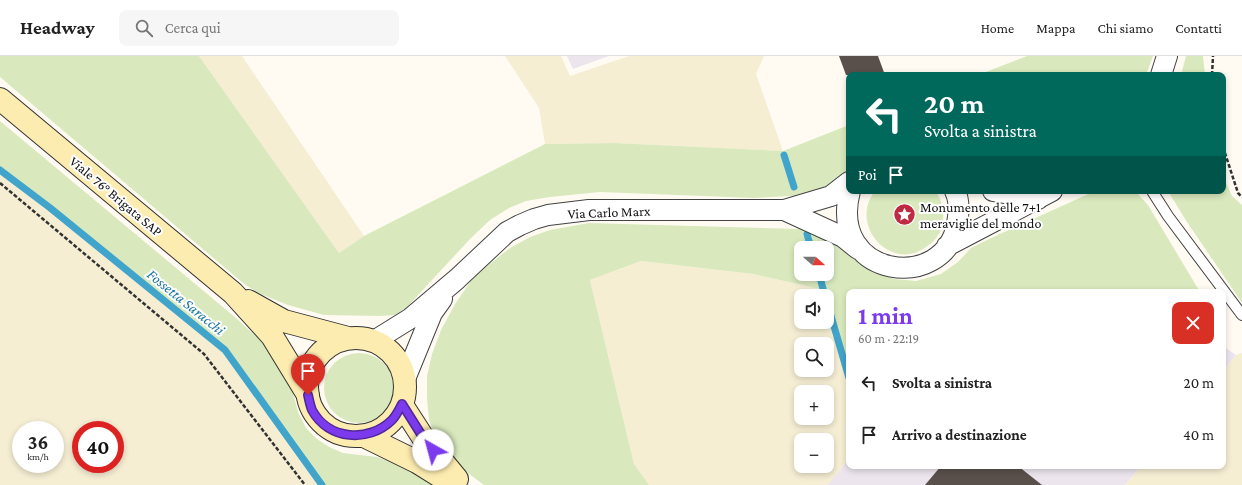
<!DOCTYPE html>
<html lang="it">
<head>
<meta charset="utf-8">
<style>
  body { margin:0; font-family:"Crimson Pro",serif; background:#f6f6f6; color:#222; height:100vh; display:flex; flex-direction:column; font-size:15px; white-space:nowrap }
  * { box-sizing:border-box; margin:0 }
  p { font-size:13px; color:#767676 }
  .icon { flex:none; width:22px; height:22px; fill:none; stroke:currentColor; stroke-width:2; stroke-linecap:round; stroke-linejoin:round }
  .map { position:relative; flex:1; overflow:hidden }
  .drawer { position:absolute; left:846px; top:233px; width:380px; height:180px; display:flex; flex-direction:column; background:#fff; border-radius:8px; box-shadow:0 2px 6px #0003 }
  .drawer>* { flex:none }
  .hud { position:absolute; left:846px; top:16px; width:380px; height:122px; border-radius:8px; box-shadow:0 2px 6px #0003; background:#00695c; color:#fff; overflow:hidden }
  .needle { width:26px; rotate:111deg }
  .fabs { position:absolute; left:794px; top:185px; display:grid; gap:8px }
  .fabs a { display:grid; place-items:center; width:40px; height:40px; border-radius:8px; background:#fff; box-shadow:0 2px 6px #0003; font-size:20px }
  .speed { position:absolute; left:12px; top:365px; display:flex; gap:8px; font-size:20px; font-weight:700; text-align:center }
  .speed>* { display:grid; place-content:center; width:52px; height:52px; border-radius:50%; background:#fff; box-shadow:0 2px 6px #0003; line-height:1 }
  .speed small { font-size:10px; font-weight:400 }
  .speed .limit { border:6px solid #d22; background:#fff; color:#111 }
  .pin { position:absolute; display:grid; place-items:center; width:34px; height:34px; color:#fff; margin:-41px -17px; border-radius:50% 50% 50% 0; rotate:-45deg; box-shadow:0 0 4px #0007 }
  .pin .icon { rotate:45deg }
  .me { position:absolute; width:44px; margin:-22px; rotate:322deg; stroke-linejoin:round; filter:drop-shadow(0 0 3px #0008) }
  .turn { display:flex; align-items:center; gap:14px; height:84px; padding:0 12px; font-size:18px }
  .turn .icon { width:52px; height:52px; stroke-width:2.5 }
  .turn b { display:block; font-size:28px; line-height:34px }
  .then { display:flex; align-items:center; height:38px; padding:0 12px; background:#0003; gap:8px; font-size:15px }
  .round { display:grid; place-items:center; flex:none; width:42px; height:42px; border-radius:8px; background:#f6f6f6 }
  .summary { display:flex; align-items:center; justify-content:space-between; height:68px; padding:0 12px }
  h1 { font-size:24px; font-weight:700; line-height:30px; color:#7c3aed }
  ul { padding:0; list-style:none }
  li { display:flex; align-items:center; gap:12px; height:52px; padding:0 12px }
  li div { flex:1 }
  li b { display:block; font-size:15px }
  li em { font-style:normal }
  header { display:flex; align-items:center; gap:24px; box-sizing:border-box; height:56px; padding:0 20px; background:#fff; border-bottom:1px solid #e0e0e0 }
  header strong { font-size:19px }
  nav { display:flex; gap:22px; margin-inline-start:auto; font-size:14px }
  .search { width:280px; height:36px; background:#f6f6f6; display:flex; align-items:center; gap:10px; box-sizing:border-box; padding:0 14px; border-radius:8px; color:#767676; font-size:15px }
  .map>svg:first-child { display:block }
  .industrial { fill:#ece5ee }
  .farmland { fill:#f5eed3; fill-rule:evenodd }
  .green { fill:#d9e9bd; fill-rule:evenodd }
  .lines { fill:none; stroke-linecap:round; stroke-linejoin:round }
  .stream { stroke:#41a4cb; stroke-width:7 }
  .building { fill:#59504c }
  .lane-casing { stroke:#434343; stroke-width:12 }
  .street-casing { stroke:#434343; stroke-width:22 }
  .secondary-casing { stroke:#323232; stroke-width:24 }
  .path { stroke:#323232; stroke-width:2.5; stroke-dasharray:4 2; stroke-linecap:butt }
  .lane { stroke:#fff; stroke-width:10 }
  .street { stroke:#fff; stroke-width:20 }
  .secondary { stroke:#fdecb0; stroke-width:22 }
  .route-casing { stroke:#51269a; stroke-width:10 }
  .route { stroke:#7c3aed; stroke-width:7 }
  .labels { text-anchor:middle; stroke-width:4; stroke-linejoin:round; paint-order:stroke }
  .street-label { font-size:14px; fill:#101010; stroke:#fff }
  .poi-label { font-size:14px; fill:#101010; stroke:#fff; text-anchor:start }
  .water-label { font-size:15px; font-style:italic; fill:#1a75a1; stroke:#fff }
</style>
</head>
<body>
<header>
<strong>Headway</strong>
<div class="search"><svg class="icon" aria-label="search" viewBox="0 0 24 24"><circle cx="10" cy="10" r="6"/><path d="M15 15l6 6"/></svg>Cerca qui</div>
<nav><a>Home</a><a>Mappa</a><a>Chi siamo</a><a>Contatti</a></nav>
</header>
<div class="map">
<svg width="1242" height="429" viewBox="0 0 1242 429">
  <rect width="100%" height="100%" fill="#fffbf3"/>
  <path class="industrial" d="M567,0H609L573,13Z
    M1223,290L1236,299L1223,315Z
    M849,403V410H1141L1125,429H827Z"/>
  <path class="farmland" d="M199,0H242L364,180L339,197Z
    M505,0H561L570,20L629,0H764L756,18L783,95L614,87L545,88L539,52Z
    M0,114L49,151L225,294L322,429H0ZM21,374H55V408H21ZM81,374H115V408H81Z
    M641,205L753,218L820,233L822,240H801V266H827V255L849,329V403L827,429H649L634,408L590,224ZM801,288H827V314H801ZM801,336H827V362H801ZM801,384H827V410H801Z
    M1242,297V429H1125L1141,410H1223V315L1236,299Z"/>
  <path class="green" d="M0,0H199L339,197L364,180L545,88L614,87L783,95L849,69V119L812,139L754,142L600,136L550,141L526,145L509,152L490,164L470,183L408,250L396,259L380,260L324,259L288,249L258,237L243,227L0,21Z
    M1027,0H1153L1146,19H978Z
    M1186,0H1203L1205,19H1181Z
    M0,65L236,262L261,285L281,311L292,333L298,356L306,372L317,383L329,391L343,397L377,401L412,413L432,429H322L225,294L49,151L0,114Z
    M1223,120L1232,140L1242,149V247L1185,163L1168,135H1223Z
    M875,135H935C943,144 945,158 942,170C940,179 934,186 926,191C891,217 848,169 875,135Z
    M1095,135H1135L1148,149L1200,236H849V329L827,255V240H822L820,233L753,218L641,205L590,224L634,408L649,429H484L449,403L435,380L429,364L427,343V320L432,298L441,274L455,248L471,225L487,210L510,192L530,181L550,174L589,167L800,173L819,177L841,189L875,215L894,223L916,225L941,218L958,206L971,192L989,183ZM801,192H827V218H801Z
    M324 332a35 35 0 1 1 70 0a35 35 0 1 1-70 0Z"/>
  <g class="lines">
    <path class="stream" d="M784,99L794,131
      M0,114L49,151L225,294L322,429
      M807,178L811,192
      M819,218L825,240
      M827,246L849,322"/>
  </g>
  <path class="building" d="M839,0H878L885,19H846Z
    M941,410H1018L1042,429H925Z"/>
  <g class="lines">
    <defs>
      <path id="lane" d="M1152,135L1168,160L1242,259"/>
      <path id="street" d="M1161,19L1167,0
        M850,135C827,223 945,237 957,168C959,157 960,145 955,135
        M993,135L1038,143
        M784,154L843,181L858,193
        M947,190L1052,135
        M374,285L411,262L457,223L507,176L520,169L534,163L548,159L589,154H784L831,140L849,126
        M405,323L432,257L442,243"/>
      <path id="secondary" d="M0,43L233,237L272,280L308,339
        M248,245L284,265L348,282
        M307 331a49 49 0 1 1 98 0a49 49 0 1 1-98 0Z
        M402,349L424,383L457,423
        M364,380L417,406L454,429"/>
    </defs>
    <use href="#lane" class="lane-casing"/>
    <use href="#street" class="street-casing"/>
    <use href="#secondary" class="secondary-casing"/>
    <path class="path" d="M1212,19L1213,0
      M1223,91L1238,137L1242,141
      M0,127L204,298L305,429"/>
    <use href="#lane" class="lane"/>
    <use href="#street" class="street"/>
    <use href="#secondary" class="secondary"/>
  </g>
  <g class="lines">
    <defs>
      <path id="route" d="M308,339C309,343 310,349 312,354C328,384 369,387 392,364C396,360 399,354 402,348L424,383L433,394"/>
    </defs>
    <use href="#route" class="route-casing"/>
    <use href="#route" class="route"/>
  </g>
  <defs>
    <symbol id="sight-disc" viewBox="-11 -11 22 22"><circle r="9.5" fill="#be2a42" stroke="#fff"/><path d="M0-6L1.8-2.2L6-1.7L2.9 1.2L3.7 5.4L0 3.3L-3.7 5.4L-2.9 1.2L-6-1.7L-1.8-2.2Z" fill="#fff"/></symbol>
  </defs>
  <g fill-rule="evenodd">
    <use href="#sight-disc" x="892" y="146" width="25" height="25"/>
  </g>
  <g class="labels">
    <g class="street-label">
      <text transform="translate(116 140) rotate(40)" y="5">Viale 76° Brigata SAP</text>
      <text transform="translate(609 156) rotate(-2)" y="5">Via Carlo Marx</text>
    </g>
    <g class="poi-label">
      <text x="920" y="156">Monumento delle 7+1<tspan x="920" dy="16">meraviglie del mondo</tspan></text>
    </g>
    <g class="water-label">
      <text transform="translate(186 246) rotate(39)" y="5">Fossetta Saracchi</text>
    </g>
  </g>
</svg>
<div class="fabs">
<a><svg class="needle" viewBox="-14 -14 28 28"><path d="M0-13l5 13h-10z" fill="#e53935"/><path d="M0 13l5-13h-10z" fill="#767676"/></svg></a>
<a><svg class="icon" aria-label="sound" viewBox="0 0 24 24"><path d="M4 9h4l5-4v14l-5-4H4zM17 9q2 3 0 6"/></svg></a>
<a><svg class="icon" aria-label="search" viewBox="0 0 24 24"><circle cx="10" cy="10" r="6"/><path d="M15 15l6 6"/></svg></a>
<a>+</a>
<a>−</a>
</div>
<div class="speed"><div>36<small>km/h</small></div><div class="limit">40</div></div>
<div class="pin" style="left:308px;top:339px;background:#d93025"><svg class="icon" aria-label="arrive" viewBox="0 0 24 24"><path d="M6 21V4h12l-3 4 3 4H6"/></svg></div>
<svg class="me" style="left:433px;top:394px" viewBox="-20 -20 40 40"><circle r="19" fill="#fff"/><path d="M0-13L10 11 0 6-10 11z" fill="#7c3aed"/></svg>
<div class="hud">
<div class="turn"><svg class="icon" aria-label="left" viewBox="0 0 24 24"><path d="M17 20v-9H6M10 6l-5 5 5 5"/></svg><div><b>20 m</b>Svolta a sinistra</div></div>
<div class="then">Poi<svg class="icon" aria-label="arrive" viewBox="0 0 24 24"><path d="M6 21V4h12l-3 4 3 4H6"/></svg></div>
</div>
<section class="drawer">
<div class="summary"><div><h1>1 min</h1><p>60 m · 22:19</p></div><a class="round" style="background:#d93025;color:#fff"><svg class="icon" aria-label="close" viewBox="0 0 24 24"><path d="M6 6l12 12M18 6L6 18"/></svg></a></div>
<ul>
<li><svg class="icon" aria-label="left" viewBox="0 0 24 24"><path d="M17 20v-9H6M10 6l-5 5 5 5"/></svg><div><b>Svolta a sinistra</b></div><em>20 m</em></li>
<li><svg class="icon" aria-label="arrive" viewBox="0 0 24 24"><path d="M6 21V4h12l-3 4 3 4H6"/></svg><div><b>Arrivo a destinazione</b></div><em>40 m</em></li>
</ul>
</section>
</div>
</body>
</html>
